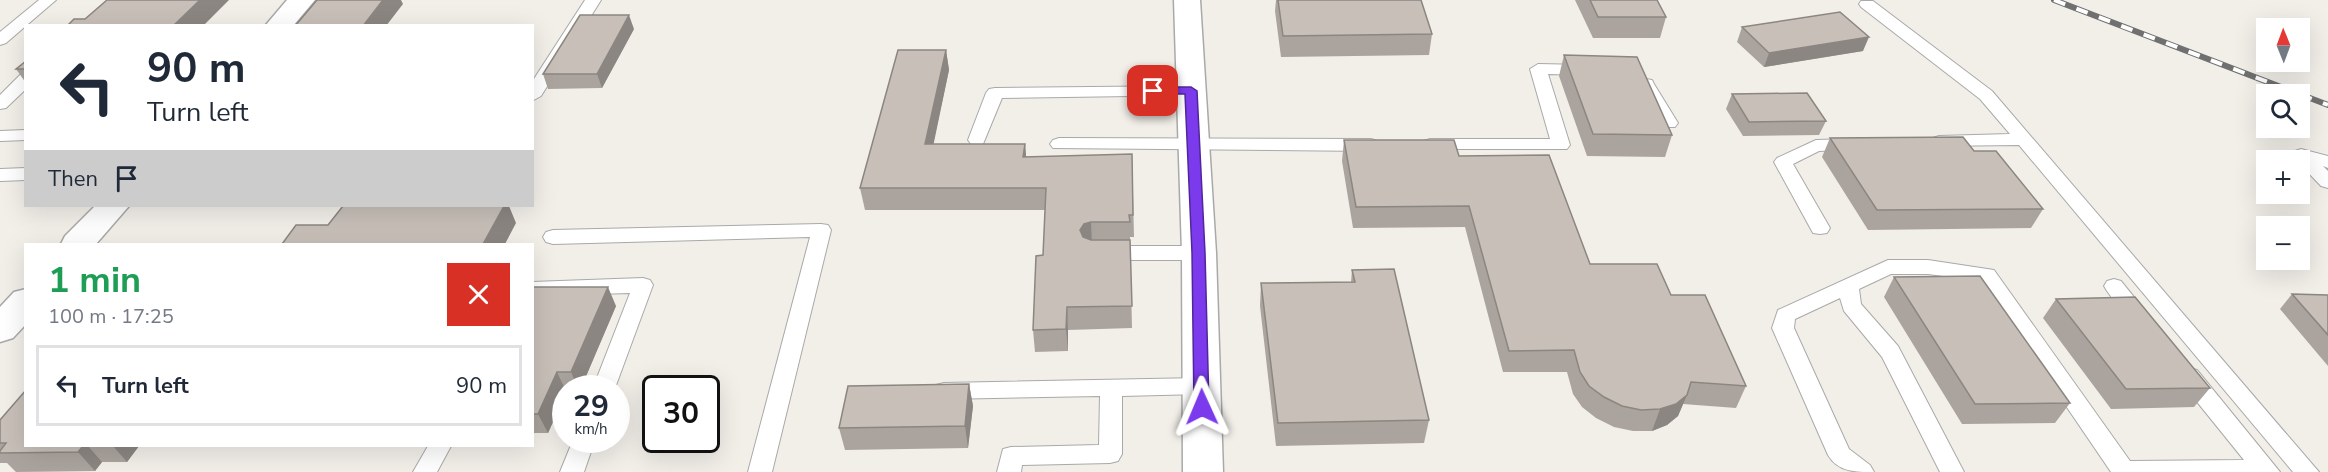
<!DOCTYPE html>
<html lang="en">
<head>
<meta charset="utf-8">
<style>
  body { margin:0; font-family:"Nunito Sans",sans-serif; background:#f6f6f7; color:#1f2937; height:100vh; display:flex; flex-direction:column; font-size:22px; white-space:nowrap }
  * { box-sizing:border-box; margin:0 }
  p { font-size:20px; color:#747a83 }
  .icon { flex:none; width:33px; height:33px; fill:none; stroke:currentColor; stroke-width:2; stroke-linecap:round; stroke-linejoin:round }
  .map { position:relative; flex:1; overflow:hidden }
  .sheet { position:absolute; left:24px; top:243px; width:510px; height:204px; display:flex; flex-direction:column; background:#fff; border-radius:0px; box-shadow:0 6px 24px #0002 }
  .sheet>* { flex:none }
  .banner { position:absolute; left:24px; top:24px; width:510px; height:183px; border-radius:0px; box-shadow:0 6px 24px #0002; background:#fff; color:#1f2937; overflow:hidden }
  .needle { width:39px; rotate:359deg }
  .controls { position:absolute; left:2256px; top:18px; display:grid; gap:12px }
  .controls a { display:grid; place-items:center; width:54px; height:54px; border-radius:0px; background:#fff; box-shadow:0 6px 24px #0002; font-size:30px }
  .speed { position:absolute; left:552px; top:375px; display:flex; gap:12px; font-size:30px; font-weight:700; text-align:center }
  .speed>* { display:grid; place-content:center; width:78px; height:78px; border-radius:50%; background:#fff; box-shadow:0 6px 24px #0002; line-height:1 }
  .speed small { font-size:15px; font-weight:400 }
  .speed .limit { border:3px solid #111; border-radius:9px; background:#fff; color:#111 }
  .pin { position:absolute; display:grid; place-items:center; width:51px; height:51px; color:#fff; margin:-26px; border-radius:12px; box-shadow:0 3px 9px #0006 }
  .me { position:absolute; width:66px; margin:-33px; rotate:359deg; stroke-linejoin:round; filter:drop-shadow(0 0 4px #0008) }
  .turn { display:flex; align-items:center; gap:21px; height:126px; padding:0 24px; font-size:27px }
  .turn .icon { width:78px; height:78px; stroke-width:2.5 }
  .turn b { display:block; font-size:42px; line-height:51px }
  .then { display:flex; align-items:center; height:57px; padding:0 24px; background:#0003; gap:12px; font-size:22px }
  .round { display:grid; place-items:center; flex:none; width:63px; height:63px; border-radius:0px; background:#f6f6f7 }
  .head { display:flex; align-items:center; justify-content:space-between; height:102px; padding:0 24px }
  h1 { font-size:36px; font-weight:700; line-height:45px; color:#1e9e55 }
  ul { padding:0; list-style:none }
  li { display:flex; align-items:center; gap:18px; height:81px; margin:0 12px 9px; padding:0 12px; border:3px solid #e0e1e3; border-radius:0px }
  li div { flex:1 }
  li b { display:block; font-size:22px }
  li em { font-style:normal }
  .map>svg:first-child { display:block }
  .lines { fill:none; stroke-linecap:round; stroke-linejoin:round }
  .lane-casing { stroke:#a9a9a9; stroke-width:2 }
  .street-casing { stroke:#a9a9a9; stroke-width:3 }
  .lane { fill:#fff; fill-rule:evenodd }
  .street { fill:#fff; fill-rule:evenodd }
  .rail-casing { stroke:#707070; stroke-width:6 }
  .rail { stroke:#fff; stroke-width:4; stroke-dasharray:12; stroke-linecap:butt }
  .wall { fill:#aba49e }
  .shaded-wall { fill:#8b8681 }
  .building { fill:#c7bfb8; stroke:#8b8681; stroke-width:1.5 }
  .route { fill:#7c3aed; stroke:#51269a; stroke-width:1.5 }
</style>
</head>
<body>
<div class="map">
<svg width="2328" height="472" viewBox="0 0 2328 472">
  <rect width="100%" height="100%" fill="#f2efe9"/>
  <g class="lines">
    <defs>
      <path id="lane" d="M39,0H56L6,43L0,45V32Z
        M585,0H601L541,96L532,101V82Z
        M1861,1H1873L1992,91L2319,472H2293L2019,145L1933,146L1930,142L1933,138L1939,136L2010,134L1980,99L1861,7L1859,4Z
        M1538,64L1585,65L1593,70L1585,75L1548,74L1570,145L1567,149H1424L1421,145L1424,141L1430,139H1550L1530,69Z
        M26,74V89L6,108L0,109V95L20,75Z
        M1646,79L1652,80L1654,84L1678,123L1675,127H1663L1660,123L1638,84L1640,80Z
        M1191,86L1197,87L1200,91L1197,95L1002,98L983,144H971L968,140L986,93L989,89L995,88Z
        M26,130V140L0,141V131Z
        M1059,138L1371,139L1377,141L1380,145L1377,149L1371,151L1053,148L1050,144L1053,140Z
        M1853,139L1859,141L1862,145L1859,149L1819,151L1793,164L1830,228L1827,233L1820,234L1813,233L1774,162L1777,158L1816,140Z
        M2301,149L2328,156V168L2323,166L2328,171V188L2321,186L2300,164V160H2296L2292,155L2295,151Z
        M26,168V180L0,181V169Z
        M821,224L828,225L831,230L772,472H748L810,237L553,244L546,242L543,237L546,232L553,230Z
        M1105,246H1199L1206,248L1209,253L1206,258L1199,260H1105L1098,258L1095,253L1098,248Z
        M1888,260H1928L1994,270L2130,461L2244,460L2181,382L2178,376L2181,370L2189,368L2197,370L2280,472H2111L1981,281L1928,274H1891L1859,289L1861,304L1898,346L1964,472H1940L1882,357L1844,311L1840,298L1795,319L1794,328L1849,449L1870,465L1874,472C1855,472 1838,472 1828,455L1772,328L1778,310Z
        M643,278L650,280L653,285L615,388H593L630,293L532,296V282Z
        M2114,279L2121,281L2146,312L2149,317L2146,322C2128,328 2117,304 2107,291L2104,286L2107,281Z
        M1201,378L1209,380L1212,386L1209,392L1201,394L1122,396V454L1118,461L1110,463L1022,465L1021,472H997L1003,449L1011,447L1099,445L1100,396L944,399L936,397L933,391L936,385L944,383Z
        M573,440H595L584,472H560Z
        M428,446H451L437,472H413Z"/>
      <path id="street" d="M287,0H315L293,26H265Z
        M1174,0H1200L1216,253L1223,472H1183L1182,253Z
        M95,206H129L96,244H61L65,236Z
        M26,289V324L13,338L0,342V307L14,292Z"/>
    </defs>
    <use href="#lane" class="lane-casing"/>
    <use href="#street" class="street-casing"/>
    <use href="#lane" class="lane"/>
    <use href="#street" class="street"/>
    <defs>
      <path id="rail" d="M2054,0L2328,105"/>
    </defs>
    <use href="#rail" class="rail-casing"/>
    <use href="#rail" class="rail"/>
  </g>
  <path class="wall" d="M1276,0H1421L1432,34L1429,55L1281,57L1275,11Z
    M1575,0H1657L1666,17L1660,38H1593Z
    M1742,27L1863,51L1764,67L1737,42Z
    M634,29L602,88L548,89L543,74Z
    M946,50L949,70L933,144H1025L1026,157L1132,154L1134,237H1130L1132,328L1068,330V351L1035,352L1033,330L1043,255L1045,210H865L860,188Z
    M1564,55L1672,135L1665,157L1587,156L1559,76Z
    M26,61V83L16,69Z
    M1732,94L1826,121L1819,135L1743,136L1726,109Z
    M1830,138L1974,151L2043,209L2031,228L1868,230L1822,157Z
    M1344,140L1459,156L1590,264L1671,295L1746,386L1736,408L1683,404L1678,416L1667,425L1652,431H1633L1614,427L1596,418L1582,407L1573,394L1567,372H1503L1465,227L1353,228L1342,161Z
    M1352,270L1429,420L1424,443L1276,446L1260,306L1261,283L1351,282Z
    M1894,277L2070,403L2055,423L1962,424L1884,297Z
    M532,287L616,306L581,388H566V393L548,433H532Z
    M2292,294L2328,295V366L2280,309Z
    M2056,299L2210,388L2194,407L2111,409L2043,318Z
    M969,384L973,406L968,448L845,450L839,428Z
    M0,420L26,446H139L127,462H102L95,471L16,472L7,463H0Z"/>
  <path class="shaded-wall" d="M200,0H229L203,26H173Z
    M383,0H401L403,4L386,26H363Z
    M629,15L634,29L602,88L597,74Z
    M1869,37L1863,51L1764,67L1769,53Z
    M946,50L949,70L929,166L925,144Z
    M1025,144L1027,166L1023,157Z
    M504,206H509L516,223L505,244H483Z
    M1091,222L1092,244L1085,246L1080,230L1084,224Z
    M608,287L616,306L581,388H578L571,372Z
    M1067,307L1068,330V351L1066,329Z
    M557,372L566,391V393L548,433L538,414Z
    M969,384L973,406L968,448L965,426Z
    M1687,395L1678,416L1667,425L1652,431L1660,409Z
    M83,446H88L102,462L95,471L78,452Z
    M113,446H139L127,462Z"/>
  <path class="building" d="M107,0H200L173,26H67L74,19H85Z
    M317,0H383L363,26H295Z
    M1278,0H1421L1432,34L1283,36Z
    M1590,0H1657L1666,17H1598Z
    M1840,12L1869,37L1769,53L1742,27Z
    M580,15H629L597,74H543Z
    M898,50H946L925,144H1025L1023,157L1132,154L1133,215H1129L1130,222H1091L1084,224L1080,230L1083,237L1091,240H1130L1132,306L1067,307L1066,329L1033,330L1036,256L1043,255L1046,188H860Z
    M1564,55L1637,57L1672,135L1593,134Z
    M26,61V69H16Z
    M1807,93L1826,121L1749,122L1732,94Z
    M1963,137L1974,151H1996L2043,209L1877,210L1830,138Z
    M1344,140H1454L1459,156L1549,155L1590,264H1657L1671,295H1705L1746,386L1691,382L1687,395L1676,404L1660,409L1641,410L1622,406L1604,397L1589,386L1580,372L1574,350L1509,351L1469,206L1356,207Z
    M343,206H504L483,244H282L296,225H328Z
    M1394,269L1429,420L1278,423L1261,283L1355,282L1352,270Z
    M1980,276L2070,403L1975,404L1894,277Z
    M532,287H608L571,372H557L538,414H532Z
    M2292,294L2328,295V335Z
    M2135,297L2210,388L2126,389L2056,299Z
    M969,384L965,426L839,428L848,386Z
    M26,390V446H83L78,452L0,453V451L6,443H0V420Z"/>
  <path class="route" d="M1153,87H1191L1197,91L1205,253L1209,407L1207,412H1196L1194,407L1192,253L1185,94H1149V89Z"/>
</svg>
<div class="controls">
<a><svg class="needle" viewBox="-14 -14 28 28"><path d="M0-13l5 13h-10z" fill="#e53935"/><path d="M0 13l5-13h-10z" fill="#747a83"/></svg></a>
<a><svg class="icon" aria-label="search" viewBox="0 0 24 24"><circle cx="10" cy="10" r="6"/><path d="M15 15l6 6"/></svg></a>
<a>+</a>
<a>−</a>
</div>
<div class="speed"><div>29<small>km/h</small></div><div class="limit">30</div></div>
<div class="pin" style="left:1153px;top:91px;background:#d93025"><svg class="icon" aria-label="arrive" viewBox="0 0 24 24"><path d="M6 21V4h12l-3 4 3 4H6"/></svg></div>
<svg class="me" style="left:1202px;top:407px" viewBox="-20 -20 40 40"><path d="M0-17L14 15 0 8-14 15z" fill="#7c3aed" stroke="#fff" stroke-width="4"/></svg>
<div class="banner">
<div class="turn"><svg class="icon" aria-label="left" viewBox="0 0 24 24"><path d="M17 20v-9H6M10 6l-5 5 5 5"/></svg><div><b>90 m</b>Turn left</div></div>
<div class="then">Then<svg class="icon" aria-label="arrive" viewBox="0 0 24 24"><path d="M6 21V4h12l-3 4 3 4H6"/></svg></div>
</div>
<section class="sheet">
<div class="head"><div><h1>1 min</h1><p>100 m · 17:25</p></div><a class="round" style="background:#d93025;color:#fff"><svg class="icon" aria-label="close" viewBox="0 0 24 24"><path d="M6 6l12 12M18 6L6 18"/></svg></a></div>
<ul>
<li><svg class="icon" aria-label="left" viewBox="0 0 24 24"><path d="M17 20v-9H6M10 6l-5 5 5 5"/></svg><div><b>Turn left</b></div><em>90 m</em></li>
</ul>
</section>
</div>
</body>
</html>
